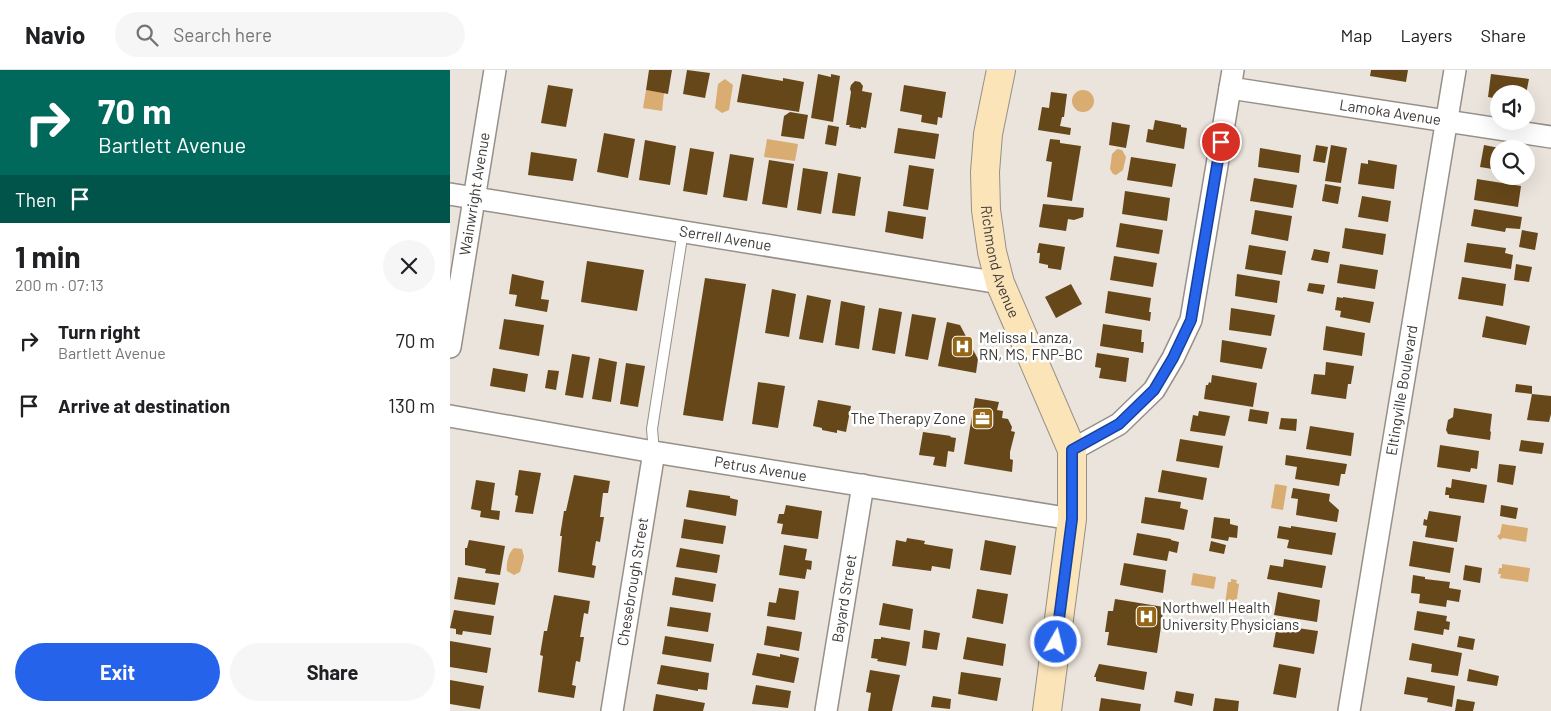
<!DOCTYPE html>
<html lang="en">
<head>
<meta charset="utf-8">
<style>
  body { margin:0; font-family:Barlow,sans-serif; background:#f6f6f6; color:#202124; height:100vh; display:flex; flex-direction:column; font-size:19px; white-space:nowrap }
  * { box-sizing:border-box; margin:0 }
  p { font-size:16px; color:#757577 }
  .icon { flex:none; width:28px; height:28px; fill:none; stroke:currentColor; stroke-width:2; stroke-linecap:round; stroke-linejoin:round }
  .map { position:relative; flex:1; overflow:hidden }
  .panel { display:flex; flex-direction:column; background:#fff; width:450px }
  .panel>* { flex:none }
  .guide { background:#00695c; color:#fff; overflow:hidden }
  .fabs { position:absolute; left:1040px; top:15px; display:grid; gap:10px }
  .fabs a { display:grid; place-items:center; width:45px; height:45px; border-radius:50%; background:#fff; box-shadow:0 5px 20px #0002; font-size:25px }
  .pin { position:absolute; display:grid; place-items:center; width:42px; height:42px; color:#fff; margin:-21px; border:2px solid #fff; border-radius:50%; box-shadow:0 1px 5px #0007 }
  .me { position:absolute; width:55px; margin:-28px; rotate:8deg; stroke-linejoin:round; filter:drop-shadow(0 0 4px #0008) }
  .turn { display:flex; align-items:center; gap:18px; height:105px; padding:0 15px; font-size:22px }
  .turn .icon { width:65px; height:65px; stroke-width:2.5 }
  .turn b { display:block; font-size:35px; line-height:42px }
  .then { display:flex; align-items:center; height:48px; padding:0 15px; background:#0003; gap:10px; font-size:19px }
  .round { display:grid; place-items:center; flex:none; width:52px; height:52px; border-radius:26px; background:#f6f6f6 }
  .head { display:flex; align-items:center; justify-content:space-between; height:85px; padding:0 15px }
  h1 { font-size:30px; font-weight:700; line-height:38px }
  .cta { display:flex; gap:10px; margin-top:auto; padding:10px 15px }
  .cta a { flex:1; height:58px; border-radius:30px; background:#2563eb; color:#fff; font-size:20px; font-weight:700; line-height:58px; text-align:center }
  .cta a+a { background:#f6f6f6; color:#202124 }
  ul { padding:0; list-style:none }
  li { display:flex; align-items:center; gap:15px; height:65px; padding:0 15px }
  li div { flex:1 }
  li b { display:block; font-size:19px }
  li em { font-style:normal }
  header { display:flex; align-items:center; gap:30px; box-sizing:border-box; height:70px; padding:0 25px; background:#fff; border-bottom:1px solid #e0e0e0 }
  header strong { font-size:24px }
  nav { display:flex; gap:28px; margin-inline-start:auto; font-size:18px }
  .search { width:350px; height:45px; background:#f6f6f6; display:flex; align-items:center; gap:12px; box-sizing:border-box; padding:0 18px; border-radius:28px; color:#757577; font-size:19px }
  main { display:flex; flex:1; min-height:0 }
  .map>svg:first-child { display:block }
  .water { fill:#d9ac71 }
  .building { fill:#664719 }
  .lines { fill:none; stroke-linecap:round; stroke-linejoin:round }
  .service-casing { stroke:#969088; stroke-width:12 }
  .minor-casing { stroke:#969088; stroke-width:24 }
  .secondary-casing { stroke:#969088; stroke-width:30 }
  .service { stroke:#fff; stroke-width:10 }
  .minor { stroke:#fff; stroke-width:21 }
  .secondary { stroke:#fce4b9; stroke-width:28 }
  .route-casing { stroke:#184099; stroke-width:12 }
  .route { stroke:#2563eb; stroke-width:9 }
  .labels { text-anchor:middle; stroke-width:5; stroke-linejoin:round; paint-order:stroke }
  .street-label { font-size:15px; fill:#3c3936; stroke:#fff }
  .poi-label { font-size:15px; fill:#3c3936; stroke:#fff; text-anchor:start }
</style>
</head>
<body>
<header>
<strong>Navio</strong>
<div class="search"><svg class="icon" aria-label="search" viewBox="0 0 24 24"><circle cx="10" cy="10" r="6"/><path d="M15 15l6 6"/></svg>Search here</div>
<nav><a>Map</a><a>Layers</a><a>Share</a></nav>
</header>
<main>
<section class="panel">
<div class="guide">
<div class="turn"><svg class="icon" aria-label="right" viewBox="0 0 24 24"><path d="M7 20v-9h11M14 6l5 5-5 5"/></svg><div><b>70 m</b>Bartlett Avenue</div></div>
<div class="then">Then<svg class="icon" aria-label="arrive" viewBox="0 0 24 24"><path d="M6 21V4h12l-3 4 3 4H6"/></svg></div>
</div>
<div class="head"><div><h1>1 min</h1><p>200 m · 07:13</p></div><a class="round"><svg class="icon" aria-label="close" viewBox="0 0 24 24"><path d="M6 6l12 12M18 6L6 18"/></svg></a></div>
<ul>
<li><svg class="icon" aria-label="right" viewBox="0 0 24 24"><path d="M7 20v-9h11M14 6l5 5-5 5"/></svg><div><b>Turn right</b><p>Bartlett Avenue</p></div><em>70 m</em></li>
<li><svg class="icon" aria-label="arrive" viewBox="0 0 24 24"><path d="M6 21V4h12l-3 4 3 4H6"/></svg><div><b>Arrive at destination</b></div><em>130 m</em></li>
</ul>
<div class="cta"><a>Exit</a><a>Share</a></div>
</section>
<div class="map">
<svg width="1101" height="641" viewBox="0 0 1101 641">
  <rect width="100%" height="100%" fill="#ebe4dc"/>
  <path class="water" d="M275,9L283,15L279,40L272,43L265,38L268,14Z
    M196,20L214,23L212,41L193,38Z
    M622 31a11 11 0 1 1 22 0a11 11 0 1 1-22 0Z
    M317,69L348,74L345,91L314,87Z
    M667,79L672,80L676,87L673,100L666,105L663,104L660,99L662,84Z
    M825,414L837,416L833,440L821,438Z
    M1052,454L1078,458L1076,472L1053,468L1050,470L1047,466L1050,464Z
    M64,478L72,479L74,487L70,502L64,505L57,501C56,494 58,483 64,478Z
    M1052,494L1080,498L1078,512L1050,508L1051,504H1048L1049,498H1052Z
    M743,503L766,507L764,519L741,515Z
    M781,509L787,510L786,513L789,514L786,535L775,534L778,512H781Z"/>
  <path class="building" d="M199,0H222L218,24L196,20Z
    M237,0L260,3L255,28L233,24Z
    M921,0H958L956,12L920,6Z
    M292,4L333,11V8L354,12L349,42L287,32Z
    M368,4L381,7V4L390,6L383,52L361,48Z
    M1041,4L1079,9L1076,24H1049V29L1038,27Z
    M405,11L410,12L413,16L412,21L422,23L416,58L411,57V59L399,57L400,55H396L401,22L400,19L401,15Z
    M98,15L123,19L116,57L91,53Z
    M454,15L496,22L492,48L488,47L487,55L471,52L472,45L450,41Z
    M601,22L617,24L614,47H612L610,56L621,58L620,65L588,60L592,37L599,38Z
    M340,42L358,45L354,69L331,66L334,46Z
    M705,50L731,55V57L737,58L734,79L696,72L698,59L703,60Z
    M662,52L680,55L676,78L659,75Z
    M378,55L389,57L386,76L375,74Z
    M448,58L489,64L485,89L444,83Z
    M154,63L185,69L178,108L147,102Z
    M600,69L610,70V73L631,76L622,131L597,127L602,92L596,91Z
    M195,70L226,76L220,115L189,110Z
    M866,75L878,77L875,93L863,91Z
    M881,75L897,78L891,113L875,111Z
    M1034,75L1049,78V100L1030,97Z
    M240,78L264,82L257,125L233,121Z
    M810,78L851,85L849,103L808,97Z
    M81,82L127,89L123,111L78,105Z
    M280,84L304,88L297,131L273,127Z
    M681,87L726,94L722,117L677,110Z
    M319,90L344,94L337,138L312,134Z
    M918,90L947,95L944,119L908,114L911,93L918,94Z
    M459,95L484,99L478,140L453,136Z
    M353,98L378,102L371,144L347,140Z
    M388,103L411,107L405,146L382,143Z
    M804,108L847,115L843,138L800,131Z
    M1027,109L1071,116L1068,137L1024,130Z
    M875,114L891,117L888,134L872,131Z
    M675,121L720,128L717,151L672,144Z
    M912,126L941,131L938,152L908,147Z
    M593,134L634,138L633,147L624,150L618,149L616,161L589,157Z
    M1024,139L1072,147L1070,159L1056,158L1055,162L1021,156Z
    M805,140L842,146L838,171L801,164Z
    M438,141L476,147L473,169L435,162Z
    M670,153L713,160L709,184L666,177Z
    M895,158L936,164L933,185L892,178Z
    M1072,160L1088,163L1085,180L1069,177Z
    M589,173L615,177L611,200L598,198V195L589,193L590,183H587Z
    M1017,173L1056,178L1055,183L1063,185L1061,199L1014,192Z
    M799,175L836,181L832,205L795,199Z
    M864,179L880,182L878,193L861,190Z
    M664,186L707,193L703,217L660,210Z
    M137,191L194,200L187,241L131,232Z
    M890,194L928,200L925,219L887,213Z
    M1066,194L1082,197L1079,212L1064,210Z
    M62,204L94,211L91,229L99,230L97,242L65,236L67,225L59,224Z
    M787,204L830,211L827,233L785,226Z
    M1012,207L1056,214L1053,236L1008,229Z
    M255,208L296,214L273,351L233,345Z
    M859,213L875,215L873,224L857,221Z
    M621,214L632,234L606,248L595,227Z
    M322,219L346,224L339,267L315,263Z
    M658,221L701,228L699,242H701L700,251L655,243Z
    M357,225L381,230L373,273L349,269Z
    M887,227L893,228V227L924,232L920,253L890,247L891,241L885,240Z
    M391,231L415,236L409,279L385,275Z
    M429,238L452,242L445,284L422,280Z
    M781,238L825,245L821,266L779,260Z
    M462,244L486,248L478,290L455,286Z
    M1036,246L1080,256L1076,275L1032,267Z
    M54,249L94,255L89,286L49,279Z
    M497,252L510,255L528,289L526,303L488,296Z
    M653,254L692,260L691,272H694L693,283L650,276Z
    M876,256L915,263L912,286L873,280Z
    M772,270L817,278L812,299L770,292Z
    M647,283L679,288L676,312L649,308L651,298L645,297Z
    M122,284L140,287L133,328L115,325Z
    M149,288L167,292L161,332L142,329Z
    M876,292L904,296L901,314H898L896,329L861,324L864,304L875,305Z
    M176,293L195,296L188,337L170,334Z
    M43,298L78,304L75,322L40,316Z
    M98,300L109,301L106,320L95,318Z
    M762,305L807,313L803,337L754,329L756,315H758L759,312L761,313Z
    M308,312L335,316L328,358L302,354Z
    M1066,314L1082,316V324L1065,322Z
    M1082,324L1101,326V344L1099,352L1077,350Z
    M525,328L549,332L547,340L553,341L552,348L558,349L562,357L561,361L565,362L560,382V389L563,390L562,402L514,394Z
    M368,330L401,336L396,362L387,360V363L372,360V358L363,356Z
    M1004,338L1042,344L1040,361L1041,362L1040,370L998,364L996,360L998,350L1003,347Z
    M800,339L819,342L817,354L798,351Z
    M749,341L780,346L775,366L740,361L743,345L748,346Z
    M831,348L847,349L846,361L829,359Z
    M860,356L904,363L901,386L856,379Z
    M473,362L501,366L500,367L506,368L504,382L498,381L496,397L483,395L485,387L469,385Z
    M730,369L773,376L769,398L726,391Z
    M1071,370L1094,373L1092,384L1069,381Z
    M990,375L1029,381L1027,399L1021,398L1020,402L987,397Z
    M836,385L897,394L895,404H891L889,416L845,409L847,397L835,395Z
    M1049,394L1066,396L1063,415L1047,412Z
    M69,400L91,403L83,444L65,442L68,426L65,425Z
    M712,400L757,408L753,430L708,422Z
    M124,405L160,411L158,423H153L150,447H154L150,472L146,471L142,495L146,496L144,508L108,502L112,466H110L114,441H116Z
    M1002,409L1037,415L1034,433L999,428V425H995L996,417L1001,418Z
    M26,410L45,413L41,440L50,441L49,450L30,447L31,441L21,439Z
    M843,418L880,424L879,431L889,440L887,452L846,445L848,429L841,428Z
    M239,420L280,426V428L288,430L286,446L236,437Z
    M695,427L731,432L730,438L738,440L734,460L691,453Z
    M336,435L372,441L368,469L331,464L333,454L327,453L329,444H334Z
    M1051,435L1068,438L1066,449L1050,446Z
    M979,441L1011,446L1007,472L975,467L977,456L973,455L974,449L977,450Z
    M764,447L780,449V454L788,456L787,468L779,467L778,471L761,468Z
    M234,449L276,456L273,474L231,468Z
    M829,456L841,458V456L886,463L882,485L837,478L839,470L827,468Z
    M687,463L721,469V470L729,472L727,483L719,481L717,491L683,485Z
    M457,468L475,471L474,474L503,479L500,499L482,496L481,501L442,496L446,470L456,472Z
    M19,470L55,476L50,505L35,503L36,499L15,495V478H17Z
    M535,470L566,476L561,505L530,500Z
    M761,471L776,475L774,484L759,481Z
    M963,471L1004,478L1000,503L959,496Z
    M334,475L357,479L355,490L362,491L361,500L357,499L355,509L329,505Z
    M230,478L270,485L267,503L226,497Z
    M834,489L876,496L872,518L817,509L820,495L833,497Z
    M674,493L716,500L713,523L670,515Z
    M1015,495L1032,498L1030,513L1013,510Z
    M963,505L975,507V509L1000,512L999,518L1011,520L1009,532L997,530L996,537L969,533L970,524L961,523Z
    M8,507L49,513L45,535L4,529Z
    M225,507L266,514L263,532L222,525Z
    M329,518L349,521L345,550L317,546L319,532L326,533Z
    M527,519L558,524L553,554L522,548Z
    M828,522L870,530L867,552L824,545Z
    M104,525L140,531L138,544L134,543L130,567H134L130,592L126,591L122,615L126,616L124,628L88,622L93,586L90,585L94,561H97Z
    M665,529L714,537L707,583L657,575L659,562H655L658,541H663Z
    M433,533L463,539L460,560L429,555Z
    M220,537L261,543L258,562L217,556Z
    M4,540L44,546L41,565L13,561L12,565L6,564V559L0,558Z
    M967,541L997,546L996,551L1000,552L999,560L994,559L993,565L964,560Z
    M827,555L868,561L864,584L823,577Z
    M317,556L352,562L349,581L314,575Z
    M474,560L490,563L487,580L472,578Z
    M215,566L264,574L261,592L212,584Z
    M1009,566L1025,569L1023,580L1007,577Z
    M431,567L460,572L456,596L427,591L428,589L421,588L424,569H431Z
    M517,567L556,574L553,596L513,589Z
    M0,571L41,578L37,603L0,597Z
    M962,573L1012,583L1008,606L981,602L982,594L959,590Z
    M307,583L330,587V584L349,588L344,613L302,605Z
    M649,594L697,602L694,620L646,611V607H644Z
    M829,594L851,598L846,628L823,624Z
    M211,595L259,603L257,620L248,619V621L207,614Z
    M1019,599L1049,606L1047,616L1017,611Z
    M420,600L450,605L442,641H418L421,623L416,622Z
    M511,602L551,608L547,631L508,624Z
    M957,607L1005,616L1002,637L977,632L978,628L954,624Z
    M0,610L34,616L30,639L0,634Z
    M306,615L341,621L338,638L302,634Z
    M726,621L744,624L742,636L724,632Z
    M206,624L255,633L253,641H203Z
    M483,626L501,629L500,639L481,637Z
    M651,628L691,634L690,641H649Z
    M765,628L789,631L788,641H763Z
    M1007,629L1025,632L1023,641H1005Z"/>
  <g class="lines">
    <defs>
      <path id="service" d="M204,382L202,359L233,161"/>
      <g id="minor">
        <path id="s1" d="M780,18L1101,67"/>
        <path id="s2" d="M0,124L550,213"/>
        <path id="s3" d="M0,277L45,0"/>
        <path id="s4" d="M0,346L204,382L622,449"/>
        <path d="M622,380L669,354L704,320L723,288L741,250L783,0"/>
        <path id="s5" d="M162,641L204,382"/>
        <path id="s6" d="M376,641L413,415"/>
        <path id="s7" d="M899,641L1005,0"/>
      </g>
      <g id="secondary">
        <path id="s8" d="M551,0L538,64L535,102L536,140L542,182L550,213L622,380V449L597,641"/>
      </g>
    </defs>
    <use href="#service" class="service-casing"/>
    <use href="#minor" class="minor-casing"/>
    <use href="#secondary" class="secondary-casing"/>
    <use href="#service" class="service"/>
    <use href="#minor" class="minor"/>
    <use href="#secondary" class="secondary"/>
  </g>
  <g class="lines">
    <defs>
      <path id="route" d="M606,572L622,449V380L669,354L704,320L723,288L741,250L771,72"/>
    </defs>
    <use href="#route" class="route-casing"/>
    <use href="#route" class="route"/>
  </g>
  <defs>
    <symbol id="hospital-square" viewBox="-11 -11 22 22"><rect x="-9" y="-9" width="18" height="18" rx="4" fill="#966617" stroke="#fff"/><path d="M-5-5h3v3.5h4V-5h3V5h-3V1.5h-4V5h-3Z" fill="#fff"/></symbol>
    <symbol id="office-square" viewBox="-11 -11 22 22"><rect x="-9" y="-9" width="18" height="18" rx="4" fill="#966617" stroke="#fff"/><path d="M-6-3h4V-5.5h4V-3h4V5H-6ZM-1-4.5V-3h2v-1.5ZM-6 0V1H6V0Z" fill="#fff"/></symbol>
  </defs>
  <g fill-rule="evenodd">
    <use href="#hospital-square" x="500" y="264" width="25" height="25"/>
    <use href="#office-square" x="520" y="336" width="25" height="25"/>
    <use href="#hospital-square" x="684" y="534" width="25" height="25"/>
  </g>
  <g class="labels">
    <g class="street-label">
      <text dy="5" stroke="none"><textPath href="#s1" startOffset="162">Lamoka Avenue</textPath></text>
      <text dy="5" stroke="none"><textPath href="#s3" startOffset="155">Wainwright Avenue</textPath></text>
      <text dy="5" stroke="none"><textPath href="#s2" startOffset="279">Serrell Avenue</textPath></text>
      <text dy="5" stroke="none"><textPath href="#s8" startOffset="195">Richmond Avenue</textPath></text>
      <text dy="5" stroke="none"><textPath href="#s7" startOffset="325">Eltingville Boulevard</textPath></text>
      <text dy="5" stroke="none"><textPath href="#s4" startOffset="315">Petrus Avenue</textPath></text>
      <text dy="5" stroke="none"><textPath href="#s5" startOffset="131">Chesebrough Street</textPath></text>
      <text dy="5" stroke="none"><textPath href="#s6" startOffset="114">Bayard Street</textPath></text>
    </g>
    <g class="poi-label">
      <text x="529" y="273">Melissa Lanza,<tspan x="529" dy="17">RN, MS, FNP-BC</tspan></text>
      <text x="516" y="354" text-anchor="end">The Therapy Zone</text>
      <text x="712" y="543">Northwell Health<tspan x="712" dy="17">University Physicians</tspan></text>
    </g>
  </g>
</svg>
<div class="fabs">
<a><svg class="icon" aria-label="sound" viewBox="0 0 24 24"><path d="M4 9h4l5-4v14l-5-4H4zM17 9q2 3 0 6"/></svg></a>
<a><svg class="icon" aria-label="search" viewBox="0 0 24 24"><circle cx="10" cy="10" r="6"/><path d="M15 15l6 6"/></svg></a>
</div>
<div class="pin" style="left:771px;top:72px;background:#d93025"><svg class="icon" aria-label="arrive" viewBox="0 0 24 24"><path d="M6 21V4h12l-3 4 3 4H6"/></svg></div>
<svg class="me" style="left:606px;top:572px" viewBox="-20 -20 40 40"><circle r="17" fill="#2563eb" stroke="#fff" stroke-width="3"/><path d="M0-11L8 9 0 5-8 9z" fill="#fff"/></svg>
</div>
</main>
</body>
</html>
